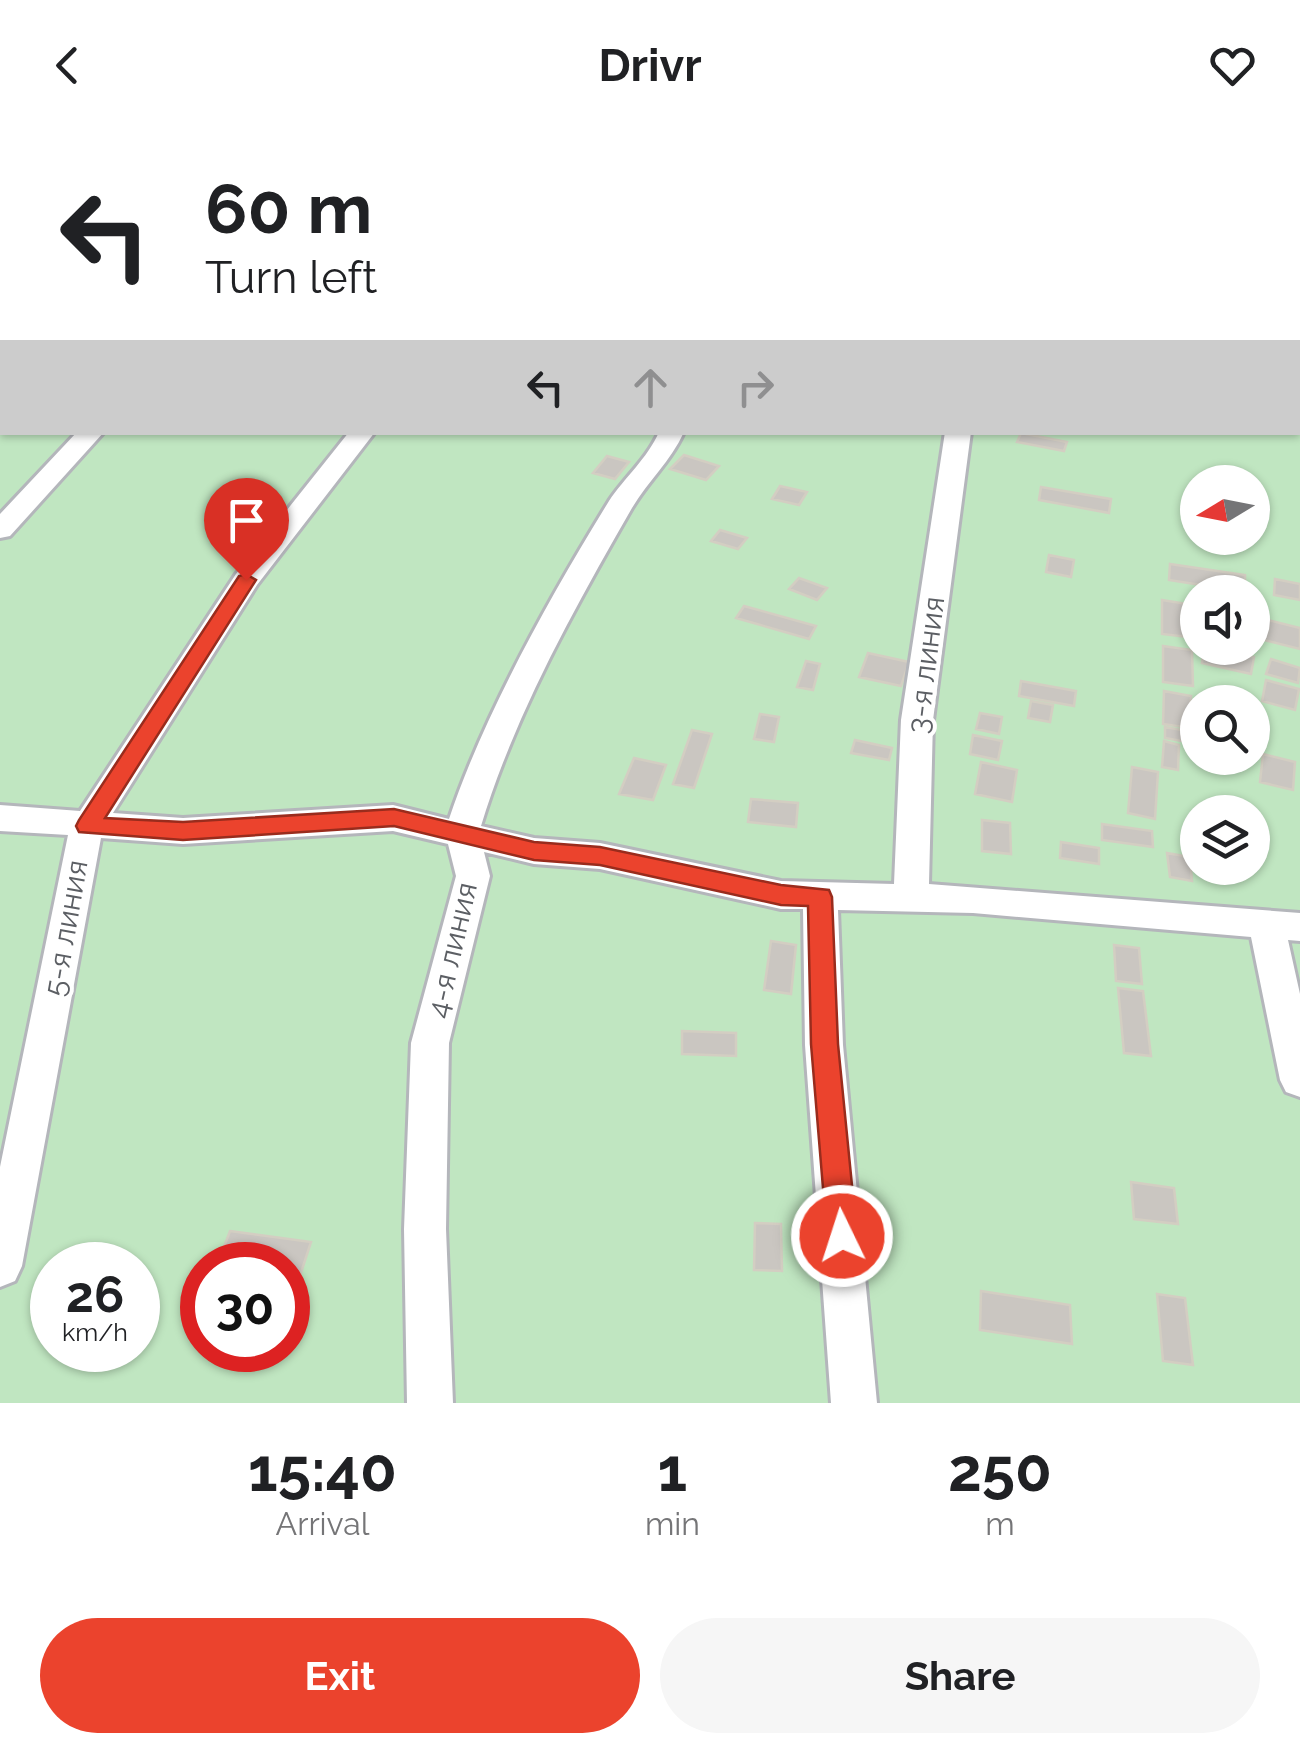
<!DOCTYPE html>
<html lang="en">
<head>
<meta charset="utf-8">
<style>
  body { margin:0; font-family:Raleway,sans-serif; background:#f6f6f6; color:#202124; height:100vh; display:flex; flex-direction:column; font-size:38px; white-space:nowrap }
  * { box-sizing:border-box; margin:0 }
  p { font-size:32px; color:#757577 }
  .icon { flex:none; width:55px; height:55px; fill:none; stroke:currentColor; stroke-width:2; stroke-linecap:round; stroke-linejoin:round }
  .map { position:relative; height:1273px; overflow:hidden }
  .drawer { display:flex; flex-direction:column; background:#fff; flex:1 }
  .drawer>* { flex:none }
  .hud { position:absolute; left:0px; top:0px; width:1300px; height:305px; box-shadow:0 2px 8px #0004; background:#fff; color:#202124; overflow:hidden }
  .needle { width:65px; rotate:260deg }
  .tools { position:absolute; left:1180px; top:335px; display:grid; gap:20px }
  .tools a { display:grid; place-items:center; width:90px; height:90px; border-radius:50%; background:#fff; box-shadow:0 2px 8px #0004; font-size:50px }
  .speed { position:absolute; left:30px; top:1112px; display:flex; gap:20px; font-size:50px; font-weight:700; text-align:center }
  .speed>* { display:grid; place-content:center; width:130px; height:130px; border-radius:50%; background:#fff; box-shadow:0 2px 8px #0004; line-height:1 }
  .speed small { font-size:25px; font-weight:400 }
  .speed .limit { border:15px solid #d22; background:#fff; color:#111 }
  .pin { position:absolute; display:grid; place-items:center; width:85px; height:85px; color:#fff; margin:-102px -42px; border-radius:50% 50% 50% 0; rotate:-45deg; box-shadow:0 0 10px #0007 }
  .pin .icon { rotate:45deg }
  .me { position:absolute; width:110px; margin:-55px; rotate:356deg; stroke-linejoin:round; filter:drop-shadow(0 0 8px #0008) }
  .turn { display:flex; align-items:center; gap:35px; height:210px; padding:0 40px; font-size:45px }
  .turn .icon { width:130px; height:130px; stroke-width:2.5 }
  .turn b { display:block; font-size:70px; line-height:85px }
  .lanes { display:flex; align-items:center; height:95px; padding:0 40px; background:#0003; justify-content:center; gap:50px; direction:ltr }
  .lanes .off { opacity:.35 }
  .eta { display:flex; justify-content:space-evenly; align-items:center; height:170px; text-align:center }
  .eta b { font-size:60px; font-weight:700; line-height:70px }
  .cta { display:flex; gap:20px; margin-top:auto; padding:20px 40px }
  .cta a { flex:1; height:115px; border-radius:60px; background:#eb432d; color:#fff; font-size:40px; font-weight:700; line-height:115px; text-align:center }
  .cta a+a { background:#f6f6f6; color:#202124 }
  header { display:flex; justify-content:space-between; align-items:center; height:130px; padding:0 40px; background:#fff; font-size:45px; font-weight:700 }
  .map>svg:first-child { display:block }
  .green { fill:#c0e6c1; fill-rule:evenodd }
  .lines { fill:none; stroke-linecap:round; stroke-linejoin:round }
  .stream { stroke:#a3d3ff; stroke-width:8 }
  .building { fill:#cac6c1; stroke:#d3cec2; stroke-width:2.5 }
  .minor-casing { stroke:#b4b6bb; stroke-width:6 }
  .minor { fill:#fff; fill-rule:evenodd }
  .route { fill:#eb432d; stroke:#992c1d; stroke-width:2.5 }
  .labels { text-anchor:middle; stroke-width:8; stroke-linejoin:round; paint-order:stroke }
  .street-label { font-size:30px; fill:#5c5f64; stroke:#fff }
</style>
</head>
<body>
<header><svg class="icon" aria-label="back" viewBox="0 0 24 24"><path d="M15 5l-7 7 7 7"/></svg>Drivr<svg class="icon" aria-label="heart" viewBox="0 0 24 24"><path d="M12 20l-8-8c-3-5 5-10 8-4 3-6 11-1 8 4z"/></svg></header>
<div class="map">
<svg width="1300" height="1273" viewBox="0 0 1300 1273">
  <rect width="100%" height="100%" fill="#eeece4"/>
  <path class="green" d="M0,0L400,2H2V302H1298L1300,185V1273H0ZM1198,352H1252V408H1198ZM1198,462H1252V518H1198ZM1198,572H1252V628H1198ZM1198,682H1252V738H1198ZM52,1135H138V1220H52ZM202,1135H288V1220H202Z"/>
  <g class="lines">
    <path class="stream" d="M758,0L768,2"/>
  </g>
  <path class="building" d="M1021,303L1067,312L1064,321L1017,312Z
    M684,325L719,336L706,350L670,339Z
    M607,326L629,332L615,349L593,343Z
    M780,356L807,362L799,375L772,369Z
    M1041,357L1111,369L1109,383L1039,370Z
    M720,400L747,408L738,419L711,411Z
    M1049,425L1074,430L1071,447L1046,442Z
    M1170,434L1245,445V462L1169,450Z
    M799,448L827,458L817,470L789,459Z
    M1275,449L1300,454V470L1274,465Z
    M1162,470L1187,474L1188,507L1162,504Z
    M744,476L816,496L809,509L736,488Z
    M1252,486L1300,498V519L1252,507Z
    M1163,516L1192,520L1193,556L1163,552Z
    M1204,518L1254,527L1251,544L1202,533Z
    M868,523L909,532L901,556L859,547Z
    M1271,529L1300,538L1298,553L1266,544Z
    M806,531L820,534L813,560L797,557Z
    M1266,550L1299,559L1295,580L1262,571Z
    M1021,551L1076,561L1074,576L1019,566Z
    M1164,561L1191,566L1190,598L1163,594Z
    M1031,571L1053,575L1050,592L1028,588Z
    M980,583L1002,587L999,604L976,599Z
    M760,584L779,587L774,612L754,609Z
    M1165,597L1198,603V614L1165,608Z
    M692,600L712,604L694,658L673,654Z
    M973,605L1002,611L998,630L970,624Z
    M855,610L892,618L889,630L851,623Z
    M1164,611L1179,615L1178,640L1162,637Z
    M1263,624L1295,632L1293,660L1260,652Z
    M634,628L666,635L653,670L619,664Z
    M981,632L1017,640L1012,672L975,664Z
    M1132,637L1158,642L1155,689L1128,683Z
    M751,669L798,673L796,697L748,692Z
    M982,690L1010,693L1011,724L982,721Z
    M1102,694L1152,701L1153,717L1102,710Z
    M1061,712L1099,718V734L1060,728Z
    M1167,723L1190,727L1192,751L1170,747Z
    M771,811L796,815L791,864L764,860Z
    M1114,815L1139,818L1142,854L1116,851Z
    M1118,858L1143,861L1151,926L1124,923Z
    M682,901L736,903V926L682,924Z
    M1131,1052L1174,1058L1178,1094L1134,1089Z
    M755,1093L781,1094L782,1141L754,1140Z
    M230,1101L311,1112L296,1158L288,1157V1135H217Z
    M981,1161L1070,1175L1072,1214L980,1200Z
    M1157,1164L1185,1168L1193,1235L1163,1231Z"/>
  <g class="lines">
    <defs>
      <path id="minor" d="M142,0H169L170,2H143Z
        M2,6V20L0,21V7Z
        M1298,274H1300V289H1298Z
        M77,302H104L10,406L0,408V384Z
        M349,302H375L257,455L113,683L183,688L393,675L449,689C484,584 551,465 609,371C625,347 647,329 659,302H684C671,331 648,351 632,378C574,479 515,584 481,696L534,708L600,713L781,751L894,754L901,590L945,302H971L933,590L929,754L1300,783V811L1288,810L1300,864V967L1286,962L1280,950L1251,807L973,783L838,780L843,915L877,1273H831L805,915L803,779H781L600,739L534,734L484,722L490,746L449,913L446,1099L453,1273H407L404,1099L411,913L456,746L448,714L393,701L183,714L101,708L22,1136L15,1151L0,1157V1037L68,705L0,701V675L80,681L236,444Z"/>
    </defs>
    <use href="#minor" class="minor-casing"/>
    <use href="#minor" class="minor"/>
  </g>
  <path class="route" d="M246,444L256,450L105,688L183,692L394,679L534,712L600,717L781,755L829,760L832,767L838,914L857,1106L853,1116L842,1121L832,1116L827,1106L811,914L808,776L781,775L600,735L534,730L394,696L183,710L79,702L76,696L79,690L239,446Z"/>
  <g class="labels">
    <g class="street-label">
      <text transform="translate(926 535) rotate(-83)" y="10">3-я линия</text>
      <text transform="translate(66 798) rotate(-80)" y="10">5-я линия</text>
      <text transform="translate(452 820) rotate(-77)" y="10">4-я линия</text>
    </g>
  </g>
</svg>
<div class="tools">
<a><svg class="needle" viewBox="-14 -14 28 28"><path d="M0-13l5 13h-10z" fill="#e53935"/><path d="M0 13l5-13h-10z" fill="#757577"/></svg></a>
<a><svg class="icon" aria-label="sound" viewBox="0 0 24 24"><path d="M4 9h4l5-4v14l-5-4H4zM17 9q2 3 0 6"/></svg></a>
<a><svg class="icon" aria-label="search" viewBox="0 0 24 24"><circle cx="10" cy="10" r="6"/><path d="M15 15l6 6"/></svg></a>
<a><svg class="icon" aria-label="layers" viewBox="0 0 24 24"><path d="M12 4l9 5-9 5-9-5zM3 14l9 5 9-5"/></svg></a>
</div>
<div class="speed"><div>26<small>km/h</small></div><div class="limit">30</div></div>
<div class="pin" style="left:246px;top:450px;background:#d93025"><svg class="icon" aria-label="arrive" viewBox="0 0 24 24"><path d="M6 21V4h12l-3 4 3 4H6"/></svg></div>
<svg class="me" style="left:842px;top:1106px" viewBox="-20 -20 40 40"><circle r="17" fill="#eb432d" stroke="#fff" stroke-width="3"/><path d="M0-11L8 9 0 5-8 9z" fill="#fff"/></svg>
<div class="hud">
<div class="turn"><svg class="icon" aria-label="left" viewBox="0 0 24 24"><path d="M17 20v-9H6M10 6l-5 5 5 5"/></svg><div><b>60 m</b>Turn left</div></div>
<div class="lanes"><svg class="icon" aria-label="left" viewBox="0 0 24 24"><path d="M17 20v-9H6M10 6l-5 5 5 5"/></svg><svg class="icon off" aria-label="ahead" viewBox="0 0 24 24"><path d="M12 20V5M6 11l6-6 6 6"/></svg><svg class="icon off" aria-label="right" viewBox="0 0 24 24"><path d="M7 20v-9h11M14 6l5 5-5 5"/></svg></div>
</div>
</div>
<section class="drawer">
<div class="eta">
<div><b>15:40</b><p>Arrival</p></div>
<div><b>1</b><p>min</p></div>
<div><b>250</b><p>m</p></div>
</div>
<div class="cta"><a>Exit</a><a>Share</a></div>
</section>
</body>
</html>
